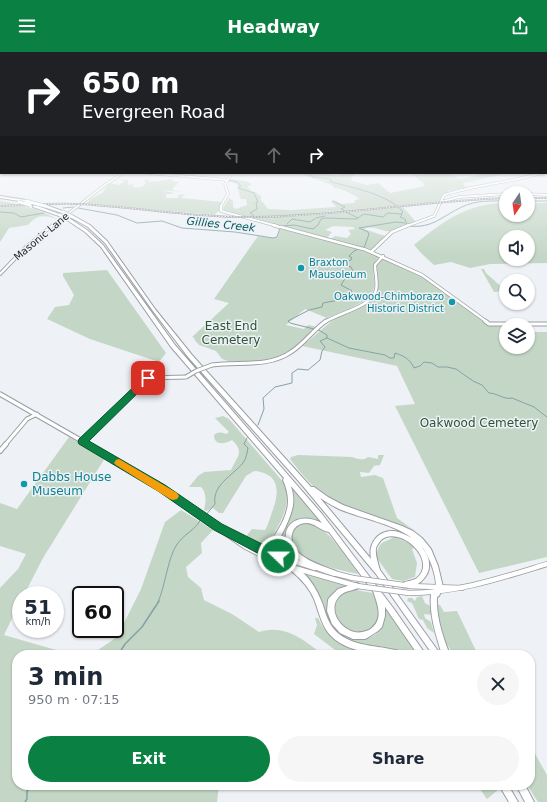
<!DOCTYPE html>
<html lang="en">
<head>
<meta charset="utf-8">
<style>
  body { margin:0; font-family:"DejaVu Sans",sans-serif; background:#f6f6f7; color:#1f2937; height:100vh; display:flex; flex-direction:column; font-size:15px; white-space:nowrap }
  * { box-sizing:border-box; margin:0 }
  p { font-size:13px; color:#747a83 }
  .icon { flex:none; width:22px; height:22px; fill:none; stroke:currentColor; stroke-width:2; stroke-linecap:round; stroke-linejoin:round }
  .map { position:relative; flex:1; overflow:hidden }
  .sheet { position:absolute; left:12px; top:598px; width:523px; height:140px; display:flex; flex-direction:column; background:#fff; border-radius:16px; box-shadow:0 1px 3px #0004 }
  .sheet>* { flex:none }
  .top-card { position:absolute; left:0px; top:0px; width:547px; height:122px; box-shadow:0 1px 3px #0004; background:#202124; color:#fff; overflow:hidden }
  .needle { width:26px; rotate:193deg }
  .buttons { position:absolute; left:499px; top:134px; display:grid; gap:8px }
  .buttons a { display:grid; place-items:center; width:36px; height:36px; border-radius:50%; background:#fff; box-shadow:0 1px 3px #0004; font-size:20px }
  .speed { position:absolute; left:12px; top:534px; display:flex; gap:8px; font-size:20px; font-weight:700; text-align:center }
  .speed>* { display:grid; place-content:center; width:52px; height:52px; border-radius:50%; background:#fff; box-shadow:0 1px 3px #0004; line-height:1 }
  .speed small { font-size:10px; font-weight:400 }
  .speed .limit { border:2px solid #111; border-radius:6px; background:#fff; color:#111 }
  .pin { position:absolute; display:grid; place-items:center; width:34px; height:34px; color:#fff; margin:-17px; border-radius:8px; box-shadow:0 2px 6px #0006 }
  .me { position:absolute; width:44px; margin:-22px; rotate:292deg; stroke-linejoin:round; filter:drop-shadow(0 0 3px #0008) }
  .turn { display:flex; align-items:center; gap:14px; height:84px; padding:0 16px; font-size:18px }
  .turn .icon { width:52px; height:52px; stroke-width:2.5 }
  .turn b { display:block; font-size:28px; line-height:34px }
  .lanes { display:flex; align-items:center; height:38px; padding:0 16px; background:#0003; justify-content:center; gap:20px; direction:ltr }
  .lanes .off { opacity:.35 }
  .round { display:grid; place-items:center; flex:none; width:42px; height:42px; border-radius:21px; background:#f6f6f7 }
  .headline { display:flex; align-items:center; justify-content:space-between; height:68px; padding:0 16px }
  h1 { font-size:24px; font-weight:600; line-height:30px }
  .cta { display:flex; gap:8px; margin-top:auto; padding:8px 16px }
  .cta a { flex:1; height:46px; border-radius:24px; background:#0b8043; color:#fff; font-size:16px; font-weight:600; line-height:46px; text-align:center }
  .cta a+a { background:#f6f6f7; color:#1f2937 }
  header { display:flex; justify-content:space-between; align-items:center; height:52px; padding:0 16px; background:#0b8043; color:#fff; font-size:18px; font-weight:600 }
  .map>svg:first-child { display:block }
  .green { fill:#c4d7c6; fill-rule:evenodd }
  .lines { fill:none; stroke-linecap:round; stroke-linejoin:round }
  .stream-far1 { stroke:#86a2a3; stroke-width:1 }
  .stream { stroke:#86a2a3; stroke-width:1.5 }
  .secondary-far3-casing { stroke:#9a9da1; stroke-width:3 }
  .secondary-far2-casing { stroke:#9a9da1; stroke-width:4 }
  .secondary-far1-casing { stroke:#9a9da1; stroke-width:5 }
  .secondary-casing { stroke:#9a9da1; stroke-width:6 }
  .primary-far1-casing { stroke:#9a9da1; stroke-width:5.5 }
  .primary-casing { stroke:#9a9da1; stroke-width:6 }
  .highway-casing { stroke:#9a9da1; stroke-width:2 }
  .secondary-far3 { stroke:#fff; stroke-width:2 }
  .secondary-far2 { stroke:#fff; stroke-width:2.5 }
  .secondary-far1 { stroke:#fff; stroke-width:3 }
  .secondary { stroke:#fff; stroke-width:4 }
  .primary-far1 { stroke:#fff; stroke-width:3.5 }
  .primary { stroke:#fff; stroke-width:4.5 }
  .highway { fill:#fff; fill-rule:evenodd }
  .rail-casing { stroke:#939598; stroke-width:2 }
  .rail { stroke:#eef1f6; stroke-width:1; stroke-dasharray:1.5; stroke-linecap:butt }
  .secondary-bridge-casing { stroke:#9a9da1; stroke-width:5; stroke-linecap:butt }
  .primary-bridge-casing { stroke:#9a9da1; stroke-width:6; stroke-linecap:butt }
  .highway-bridge-casing { stroke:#9a9da1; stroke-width:4; stroke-linecap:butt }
  .secondary-bridge { stroke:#fff; stroke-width:3 }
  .primary-bridge { stroke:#fff; stroke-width:4.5 }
  .highway-bridge { stroke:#fff; stroke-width:3 }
  .route { fill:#0b8043; stroke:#07532c }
  .slow { fill:#f59e0b }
  .culture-dot { fill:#0f9aa8; stroke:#eef1f6; stroke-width:1.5 }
  .labels { text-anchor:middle; stroke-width:3; stroke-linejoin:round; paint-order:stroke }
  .far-street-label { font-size:10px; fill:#252628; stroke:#eef1f6 }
  .far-culture-label { font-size:10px; fill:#0d838f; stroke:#eef1f6; text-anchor:start }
  .far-water-label { font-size:11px; font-style:italic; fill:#005a5c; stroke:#eef1f6 }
  .park-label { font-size:12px; fill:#2b5534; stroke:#eef1f6 }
  .culture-label { font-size:12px; fill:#0d838f; stroke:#eef1f6; text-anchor:start }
</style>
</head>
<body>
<header><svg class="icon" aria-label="menu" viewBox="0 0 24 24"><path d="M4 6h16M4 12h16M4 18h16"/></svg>Headway<svg class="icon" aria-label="share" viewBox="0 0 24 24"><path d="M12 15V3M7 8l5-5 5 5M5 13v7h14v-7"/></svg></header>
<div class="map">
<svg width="547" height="750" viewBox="0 0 547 750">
  <rect width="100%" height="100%" fill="#eef1f6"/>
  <path class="green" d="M298,121H321L339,124L340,121H356L351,126L352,129L367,133L378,131L390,141L425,134L422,130L413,123L447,121L460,127L484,122L504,121C492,126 477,128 463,131L466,136L448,139L450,140L443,143L439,150L280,164L242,165L225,159L223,156L229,146L233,149V155L236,157L247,153L246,147H241L240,145L237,132L227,129L228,127L246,129L252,132L247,135L250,137L251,139L255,140L261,144V148L268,157L291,158L335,155L336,154L331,150L333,148L342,152L354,151L355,148L360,147C354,143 341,135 334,136L332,133Z
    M119,127L128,128V133L134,132L133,135C139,136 142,136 146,131L143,129L150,127L148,130H150L173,127L172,129L179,130L173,136V138L184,140L160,138L174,141L171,142H165L167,145L162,148L167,146H178V143L185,142L181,146L222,150L219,156L220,159L217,160L215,163L86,152L92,146L102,141L109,131L119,133L125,129Z
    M0,149C21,152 39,157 57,167C45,163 37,162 28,173L9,176L0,190Z
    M506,151V163H528V151H547V211L490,212L470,216L451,210L434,213L422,202L414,193C442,170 469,150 506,151ZM506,185H528V207H506Z
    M403,155L416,170C409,173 400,177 392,179C382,181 375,172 364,177L385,184L371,198L331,187L335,184L347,186L351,182L348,178L355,177L353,175L333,174L325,178L332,180L327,186L249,166L317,163Z
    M280,176L364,198L380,204C366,217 380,230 371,242C364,252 339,261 327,266L305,257L286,273L304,277L308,273L317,275L299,293L291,298L276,305L257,309H228L222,307L216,299L199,293L194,287L195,286L192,285L229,251L214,247L258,184L273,186L278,185Z
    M383,206L410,218L433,231L486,271L506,273V295H528V280H547V505L479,521L395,354L415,352L397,314L302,294C313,286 330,269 341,263C344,261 349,260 353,259C377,249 382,238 375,213Z
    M481,217H484L486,221L506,239L494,240Z
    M107,218L166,301L159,310L90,287L47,267L55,255L69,253L74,243L63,224V221Z
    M223,364L229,367L284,431C293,454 279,472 268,492L265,494H260L248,487L247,483L252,477L265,478C268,473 270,466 272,460C280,440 280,421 254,419L246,424L223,461H219L213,456L206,459L204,458C206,450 207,441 201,435H189L198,424L204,420L231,418C237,405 245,400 232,388C225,392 214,394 214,383C218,380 220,380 226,382L229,380L215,366Z
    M69,385L105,406L43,506L24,543H21V548L4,583L63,600L98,598L117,585L141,537L165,470L181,458L213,478L201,491L202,501L186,515L188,525L201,536L204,548L232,562L259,580C285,572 304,588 323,603H17V733H219L217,750H0V536L18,517L26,502L0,494V451L17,457Z
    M298,403L352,405C357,407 364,409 368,405L378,407V403H384L380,413L374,414L369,421L360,420L361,425L375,423L383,426L397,466L415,479L408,475C380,466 333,454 312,433C304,425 297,416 290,407L291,405Z
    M292,436L321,470C306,467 297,461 286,478L287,492L302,510L272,498C283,478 298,459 292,436Z
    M306,470C328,473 346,506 359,522C340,518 284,509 292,480C295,473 299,471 306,470Z
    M395,484C401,489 408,490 416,495L412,497L417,511L415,525L403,529L392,527L376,505C380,486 383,493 395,484Z
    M301,520L347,533C337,537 330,541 328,552C323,586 388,607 385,555L418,603C400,603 342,591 332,577C320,560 311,538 301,520Z
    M356,538L373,541L377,549L380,566L377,573L366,581L349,580L335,567L334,551L336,545L346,539Z
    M422,544L425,551L432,555V563L424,562L425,566L431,570L434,581L427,576L423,568L419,567L412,551L407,549L408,546H412L415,549L417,545Z
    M435,552L440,553L444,560L457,559L478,603H454L446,591Z
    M315,566H318C331,595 356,596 383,603H349L339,601L314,582L317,573Z
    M530,693L547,723V750H538L527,733H530Z
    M477,733H496L499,737L487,747Z"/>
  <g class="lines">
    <path class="stream-far1" d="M308,121L313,125L331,127V130C351,135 390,143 403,160L401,162
      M229,128L237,130L241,134L238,136L254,141L258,150H256L257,157L250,161L255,165
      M333,149L345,155L341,157L345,159
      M528,149H547
      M63,156L73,155
      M78,156L117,163L137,171L162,169L182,176L235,180L273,186L277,185L280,176
      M0,160L14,161L21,165L44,161
      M346,160L358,166
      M287,172L292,167L310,170L316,166L325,164
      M282,174L294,173L313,177L318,173L321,167L325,166L356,167L364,162L383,165L388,161L401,162L402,163L400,165L405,167L407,173
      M410,174C432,177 444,163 462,155C476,148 491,149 506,149
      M364,196L369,182L368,180L359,176L396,170L405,171
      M314,277L290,271L288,269L309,258L322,255L323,251L339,248L352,239L341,233L346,225L353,219L351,215L346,213V210L351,208L352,206L349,204L354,199L359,197
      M327,286L349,296L385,303L390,306H394L395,301C404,304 410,307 414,316L420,314L424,310L432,311L438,315H447L456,317L473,329L482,333L489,341C497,341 504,348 512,346L534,355L547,365
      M258,373L264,357L263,346L275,335L292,331V321L298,317L308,318L320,308L322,299L325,295L320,289L327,286V283L317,277
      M205,464L215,452C212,433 232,424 243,411C246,407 247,401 248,396L244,392L247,386
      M158,550C165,535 168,506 176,494C184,481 194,480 201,467"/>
    <path class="stream" d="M118,603L125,592L142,575L159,549
      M40,733L41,735L46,733
      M25,750L27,747V739L35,733"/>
    <defs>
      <path id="secondary-far3" d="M147,121L227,128
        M232,121L225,132L228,142L221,154V159L277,174
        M528,142L547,143
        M441,150L459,145L506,142
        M52,174L105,133L123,121
        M407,174L434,164L444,143C476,132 510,131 542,121"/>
      <path id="secondary-far2" d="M273,173L279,175
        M281,175L363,197
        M364,197L422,223L487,270
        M372,199L392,180L409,173
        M0,222L26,195L53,173
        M325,270C338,261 372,255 376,238C378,230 375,221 375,213L383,204"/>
      <path id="secondary-far1" d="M485,269L489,272H547
        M212,313C238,309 268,316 291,300C304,292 313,278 326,269
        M83,389L148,326L186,325
        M5,393L27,367L37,362"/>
      <path id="secondary" d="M0,399L6,392"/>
      <path id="primary-far1" d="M0,342L89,393"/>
      <path id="primary" d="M88,392L157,433L244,494L265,505L291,515L357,534
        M220,476L267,500L315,516
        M333,521L353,526
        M409,534L462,536
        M409,541C457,541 501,526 547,512"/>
      <path id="highway" d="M0,144L26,148L27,149L26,150L0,146Z
        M33,153H35L62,163L59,164L33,155Z
        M44,153H46L65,160L62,161L44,155Z
        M70,163H72L90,173L107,189L155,257L192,303L311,435H314L328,445L343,453L402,474L413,479L422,486L431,497L438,514L443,535L439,544L437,545C436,565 443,585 450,603H442C436,583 429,563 431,542L432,540L435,539C439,529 429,502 421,494C425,499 429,505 429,511C431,525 415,538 402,535L401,533L402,531C406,529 413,529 417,526C438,508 400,473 381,488C379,491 377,493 376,496C375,503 378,511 380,518L441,603H433L376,522L302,433L188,305L153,259L105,191L88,175L70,165ZM320,446C326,450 333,454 339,457C363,467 391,471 412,486C406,483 400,480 394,479C378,478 368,491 371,507Z
        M67,166H69L87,178L103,193L175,293L322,462L394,557L426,603H418L385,555V564L382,575L378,579L367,586L365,587H353L340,581L332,572L327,559L328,548L329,546L338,537L357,531L359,532L360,534L359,536C354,538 346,539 342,542C326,554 338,576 354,580C359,581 364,580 369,578C383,569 379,556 374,542V541L329,480C321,479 315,471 306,471C301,471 295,474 293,479C284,503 320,513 336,519L337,521L336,523L334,524C322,520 308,516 298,507C272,486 290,455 322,471L291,434C293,441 294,447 293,453C292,464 276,498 267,503L265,502L264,500C273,485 288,467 288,449C288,442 286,435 283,428L284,426L171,295L101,195L85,180L67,168Z
        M291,512C307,520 317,537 323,553C326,564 330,575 339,582C357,596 382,593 402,600L403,603C378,603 339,601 325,576C320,567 318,557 314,547C309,535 299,525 289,517L288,515L289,513Z
        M499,733H508L518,750H509Z
        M516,733H525L534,750H525Z"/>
    </defs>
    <use href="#secondary-far3" class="secondary-far3-casing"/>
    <use href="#secondary-far2" class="secondary-far2-casing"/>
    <use href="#secondary-far1" class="secondary-far1-casing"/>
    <use href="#secondary" class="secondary-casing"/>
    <use href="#primary-far1" class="primary-far1-casing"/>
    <use href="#primary" class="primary-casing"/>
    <use href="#highway" class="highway-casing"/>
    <use href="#secondary-far3" class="secondary-far3"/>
    <use href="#secondary-far2" class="secondary-far2"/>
    <use href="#secondary-far1" class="secondary-far1"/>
    <use href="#secondary" class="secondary"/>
    <use href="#primary-far1" class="primary-far1"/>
    <use href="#primary" class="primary"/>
    <use href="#highway" class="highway"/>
    <defs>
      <path id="rail" d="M528,146H547
        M0,154C26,153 52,151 78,152C138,155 196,166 256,165C340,164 422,149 506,146"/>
    </defs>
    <use href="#rail" class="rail-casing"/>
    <use href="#rail" class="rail"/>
    <defs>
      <path id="secondary-bridge" d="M186,325L196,319L212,313"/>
      <path id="primary-bridge" d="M353,526L404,533
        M357,534L409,541"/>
      <path id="highway-bridge" d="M26,149L45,154
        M19,150L30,153
        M63,160L71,164
        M60,163L68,167"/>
    </defs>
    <use href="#secondary-bridge" class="secondary-bridge-casing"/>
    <use href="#primary-bridge" class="primary-bridge-casing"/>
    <use href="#highway-bridge" class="highway-bridge-casing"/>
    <use href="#secondary-bridge" class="secondary-bridge"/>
    <use href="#primary-bridge" class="primary-bridge"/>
    <use href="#highway-bridge" class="highway-bridge"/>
  </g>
  <linearGradient id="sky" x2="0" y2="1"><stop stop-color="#91c2e2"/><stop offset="0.49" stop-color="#f7f9fb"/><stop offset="1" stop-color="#f7f9fb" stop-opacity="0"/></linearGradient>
  <rect width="547" height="204" fill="url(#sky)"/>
  <path class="route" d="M148,323L152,326L151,328L89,389L165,433L222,472L270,496L282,501L284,504L282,508L278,509L263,504L214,478L158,439L79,392L78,390L79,387L145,324Z"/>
  <path class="slow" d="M119,407L177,441L179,444L177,447L173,448L170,447L116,413L114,411L116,408Z"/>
  <g class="culture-dot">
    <circle cx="301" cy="216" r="4"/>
    <circle cx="452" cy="250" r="4"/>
    <circle cx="24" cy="432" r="4"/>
  </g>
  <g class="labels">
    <g class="far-street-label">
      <text transform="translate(41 184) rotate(-40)" y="4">Masonic Lane</text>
    </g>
    <g class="far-culture-label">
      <text x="309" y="214">Braxton<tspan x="309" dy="12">Mausoleum</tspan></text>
      <text x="444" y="248" text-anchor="end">Oakwood-Chimborazo<tspan x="444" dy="12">Historic District</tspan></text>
    </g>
    <g class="far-water-label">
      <text transform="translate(221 172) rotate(6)" y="4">Gillies Creek</text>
    </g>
    <g class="park-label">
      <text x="231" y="278">East End<tspan x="231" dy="14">Cemetery</tspan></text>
      <text x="479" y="375">Oakwood Cemetery</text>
    </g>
    <g class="culture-label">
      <text x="32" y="429">Dabbs House<tspan x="32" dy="14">Museum</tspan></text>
    </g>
  </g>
</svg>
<div class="buttons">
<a><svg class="needle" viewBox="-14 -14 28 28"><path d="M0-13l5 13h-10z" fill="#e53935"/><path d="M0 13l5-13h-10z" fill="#747a83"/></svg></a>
<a><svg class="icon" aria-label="sound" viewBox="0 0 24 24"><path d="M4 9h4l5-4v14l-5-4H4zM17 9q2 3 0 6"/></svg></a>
<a><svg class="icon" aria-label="search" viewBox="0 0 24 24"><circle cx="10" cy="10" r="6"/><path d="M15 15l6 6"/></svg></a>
<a><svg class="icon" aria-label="layers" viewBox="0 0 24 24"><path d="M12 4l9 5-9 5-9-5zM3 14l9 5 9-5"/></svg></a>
</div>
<div class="speed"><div>51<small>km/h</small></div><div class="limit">60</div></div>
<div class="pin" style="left:148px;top:326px;background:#d93025"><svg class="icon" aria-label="arrive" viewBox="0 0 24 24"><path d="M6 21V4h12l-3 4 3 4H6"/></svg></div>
<svg class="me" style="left:278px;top:504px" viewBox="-20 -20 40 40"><circle r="17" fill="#0b8043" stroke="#fff" stroke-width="3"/><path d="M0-11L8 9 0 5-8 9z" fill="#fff"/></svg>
<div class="top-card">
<div class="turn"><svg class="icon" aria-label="right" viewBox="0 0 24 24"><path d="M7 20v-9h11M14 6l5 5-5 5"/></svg><div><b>650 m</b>Evergreen Road</div></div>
<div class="lanes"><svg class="icon off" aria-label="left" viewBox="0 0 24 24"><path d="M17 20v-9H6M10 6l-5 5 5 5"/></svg><svg class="icon off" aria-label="ahead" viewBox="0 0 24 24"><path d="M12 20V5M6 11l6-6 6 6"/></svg><svg class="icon" aria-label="right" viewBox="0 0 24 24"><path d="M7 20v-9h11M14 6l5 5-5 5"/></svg></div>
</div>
<section class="sheet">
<div class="headline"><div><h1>3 min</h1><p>950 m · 07:15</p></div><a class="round"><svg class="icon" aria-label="close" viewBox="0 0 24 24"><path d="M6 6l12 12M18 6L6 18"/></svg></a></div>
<div class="cta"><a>Exit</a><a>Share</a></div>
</section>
</div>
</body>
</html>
